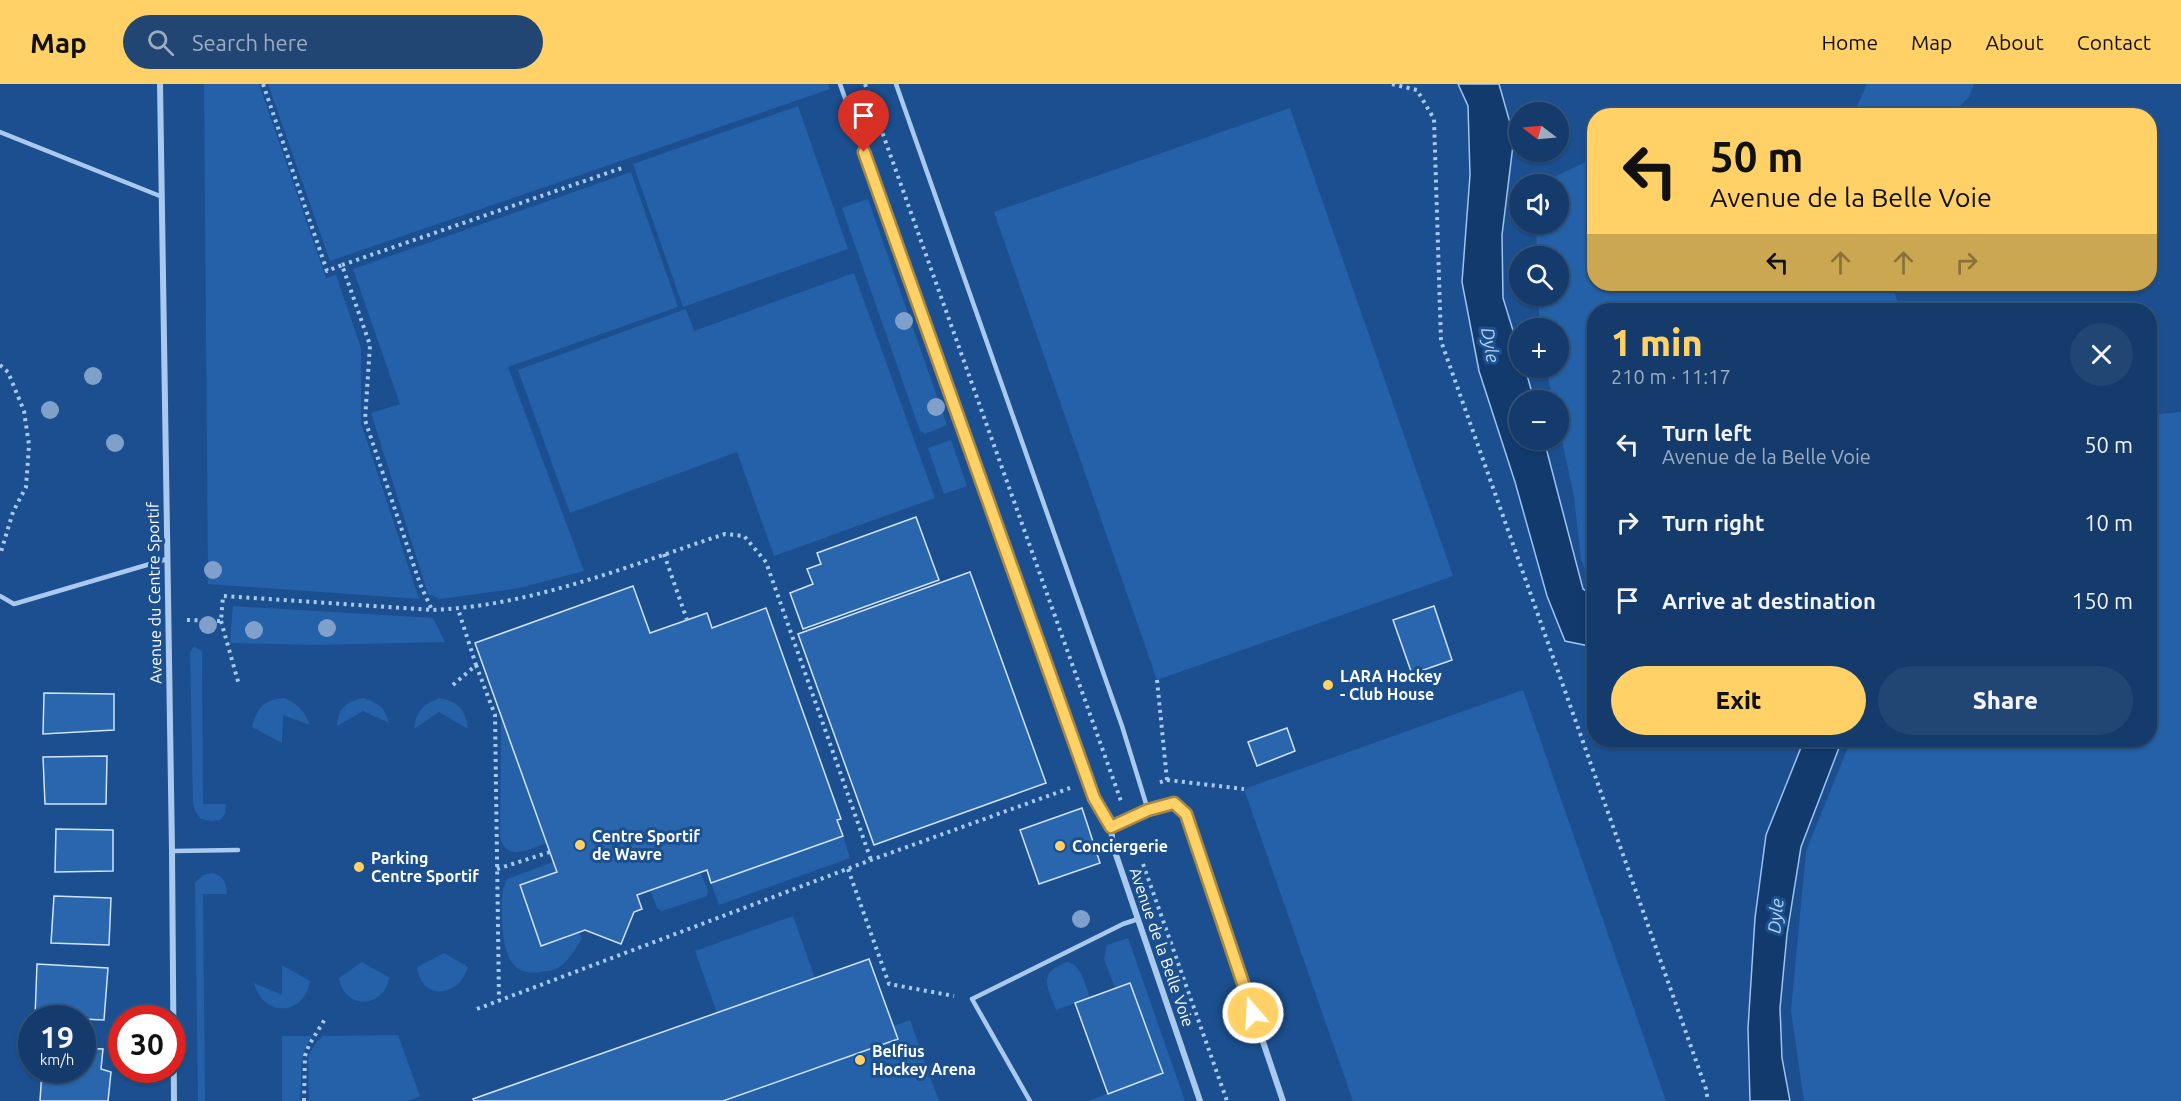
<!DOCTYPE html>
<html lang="en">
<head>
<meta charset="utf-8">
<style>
  body { margin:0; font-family:Ubuntu,sans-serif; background:#214673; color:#f1f3f6; height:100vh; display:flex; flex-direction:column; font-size:22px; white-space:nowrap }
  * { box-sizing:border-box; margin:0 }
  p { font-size:20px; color:#9dadc1 }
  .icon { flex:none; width:33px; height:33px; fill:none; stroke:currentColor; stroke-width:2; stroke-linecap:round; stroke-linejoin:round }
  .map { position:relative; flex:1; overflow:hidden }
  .panel { position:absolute; left:1587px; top:219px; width:570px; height:444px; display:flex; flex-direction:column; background:#143b6b; border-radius:24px; box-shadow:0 2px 4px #0004,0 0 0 2px #33557e }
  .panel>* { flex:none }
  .top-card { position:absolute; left:1587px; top:24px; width:570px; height:183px; border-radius:24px; box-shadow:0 2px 4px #0004,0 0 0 2px #33557e; background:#ffd166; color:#111; overflow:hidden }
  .needle { width:39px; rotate:286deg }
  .tools { position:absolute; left:1509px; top:18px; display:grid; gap:12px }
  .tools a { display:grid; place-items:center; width:60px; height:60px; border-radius:50%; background:#143b6b; box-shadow:0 2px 4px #0004,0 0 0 2px #33557e; font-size:30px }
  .speed { position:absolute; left:18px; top:921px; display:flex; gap:12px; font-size:30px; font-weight:700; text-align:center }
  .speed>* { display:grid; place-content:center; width:78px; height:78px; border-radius:50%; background:#143b6b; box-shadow:0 2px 4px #0004,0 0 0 2px #33557e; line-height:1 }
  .speed small { font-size:15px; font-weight:400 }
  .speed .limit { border:9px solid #d22; background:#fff; color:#111 }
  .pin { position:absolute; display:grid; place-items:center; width:51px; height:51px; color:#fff; margin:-62px -26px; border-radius:50% 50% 50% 0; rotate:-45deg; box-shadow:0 0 6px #0007 }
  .pin .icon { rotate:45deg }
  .me { position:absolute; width:66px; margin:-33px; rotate:341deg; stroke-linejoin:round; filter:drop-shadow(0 0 4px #0008) }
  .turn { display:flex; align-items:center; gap:21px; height:126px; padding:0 24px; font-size:27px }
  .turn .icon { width:78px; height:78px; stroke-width:2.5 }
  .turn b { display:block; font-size:42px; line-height:51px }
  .lanes { display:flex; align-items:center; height:57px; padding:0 24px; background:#0003; justify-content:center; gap:30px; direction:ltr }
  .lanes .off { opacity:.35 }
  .round { display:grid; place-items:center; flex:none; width:63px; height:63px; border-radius:32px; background:#214673 }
  .summary { display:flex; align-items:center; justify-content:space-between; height:102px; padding:0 24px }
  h1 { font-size:36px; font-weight:800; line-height:45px; color:#ffd166 }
  .action { display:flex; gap:12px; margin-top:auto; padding:12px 24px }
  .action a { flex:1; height:69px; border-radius:36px; background:#ffd166; color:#111; font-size:24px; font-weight:800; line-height:69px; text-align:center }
  .action a+a { background:#214673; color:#f1f3f6 }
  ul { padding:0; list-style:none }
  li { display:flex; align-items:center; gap:18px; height:78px; padding:0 24px }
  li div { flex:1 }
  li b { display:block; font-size:22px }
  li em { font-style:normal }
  header { display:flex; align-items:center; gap:36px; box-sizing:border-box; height:84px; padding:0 30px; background:#ffd166; color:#111 }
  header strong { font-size:28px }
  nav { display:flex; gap:33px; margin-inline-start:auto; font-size:21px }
  .search { width:420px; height:54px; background:#214673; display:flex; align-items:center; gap:15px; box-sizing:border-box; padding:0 21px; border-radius:33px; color:#9dadc1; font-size:22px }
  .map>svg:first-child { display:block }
  .green { fill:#2461a8 }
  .water { fill:#123a6d; stroke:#9cc4f0; stroke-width:1.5 }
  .building { fill:#2a66ad; stroke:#cfe3fa; stroke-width:1.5 }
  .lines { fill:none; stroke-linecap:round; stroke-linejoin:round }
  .path { stroke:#a9c9ee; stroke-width:4; stroke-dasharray:3 4.5; stroke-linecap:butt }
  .service { stroke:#a9c9ee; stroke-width:4.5 }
  .minor { stroke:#a9c9ee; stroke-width:6 }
  .tree { fill:#7ea0ca }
  .route-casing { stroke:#a68842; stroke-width:15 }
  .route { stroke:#ffd166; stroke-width:10 }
  .poi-dot { fill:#ffd166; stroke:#1b4f8f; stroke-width:2 }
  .labels { text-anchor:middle; stroke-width:6; stroke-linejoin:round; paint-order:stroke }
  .street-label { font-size:16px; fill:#fff; stroke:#1b4f8f }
  .poi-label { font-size:16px; font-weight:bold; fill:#fff; stroke:#1b4f8f; text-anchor:start }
  .water-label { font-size:18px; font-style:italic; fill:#b5d3f5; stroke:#1b4f8f }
</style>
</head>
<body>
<header>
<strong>Map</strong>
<div class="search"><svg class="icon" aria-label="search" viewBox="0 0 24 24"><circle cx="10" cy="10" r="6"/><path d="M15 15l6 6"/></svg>Search here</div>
<nav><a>Home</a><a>Map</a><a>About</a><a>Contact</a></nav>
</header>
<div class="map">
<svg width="2181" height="1017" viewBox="0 0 2181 1017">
  <rect width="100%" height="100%" fill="#1b4f8f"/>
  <path class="green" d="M204,0H259L326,194L336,191L361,264V339L419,515L208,500Z
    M268,0H828L830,5L330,177Z
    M1867,0H1974L1969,13L1951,31H1853Z
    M798,22L848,165L683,223L633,80Z
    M1290,24L1453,492L1157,596L994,128Z
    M1594,76V200H1892L1900,226H1594V507L1581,476L1574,413L1559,342L1558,316H1553L1546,284H1558V244H1540L1538,212H1558V172H1537L1536,140H1558V100H1539L1588,77Z
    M631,88L678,223L508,283L584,487L520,504L440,515L428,510L371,329L400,320L353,185Z
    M868,115L947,341L925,350L920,347L842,124Z
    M854,189L935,414L774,472L737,368L570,429L518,286L686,225L694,247Z
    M2181,328V1017H1804L1791,927L1806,767L1851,656H2150V331Z
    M951,356L967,402L944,410L928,364Z
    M233,522L433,534L445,558L314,561L230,559Z
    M195,563L202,567L203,720H226L225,730L220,736L211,737L201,735L195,727L193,718L190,569L192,564Z
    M1523,606L1666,1017H1353L1244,705Z
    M284,614C299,620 304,627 310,641L283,631L282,659L252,643C258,623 263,616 284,614Z
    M363,614C378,619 385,623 389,639L363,627L337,642C338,624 346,618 363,614Z
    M439,614C458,617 466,626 468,645L439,628L414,645C416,628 423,620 439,614Z
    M501,632L547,759C530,765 505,779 500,752Z
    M843,752L850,774L719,821L711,799Z
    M553,778L557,788L520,801L541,861L579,848L582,855C575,865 569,877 558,884C553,887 546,887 540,888C507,894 503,860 502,836C502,819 500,811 507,795Z
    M700,788L708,806L707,812L662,827L657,824L650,806Z
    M212,789C224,792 226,798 227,810H203L205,1017H198L195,799L203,791Z
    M793,832L815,894L717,929L695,867Z
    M1128,854L1185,1017H1088L1163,989L1130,899L1115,904L1104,875L1107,861Z
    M444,869L468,883C459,914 421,917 417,883Z
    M362,878L390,894C388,898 386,904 384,907C368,927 342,917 339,894Z
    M1067,878C1082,881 1085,901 1090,914L1056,926C1047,901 1037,890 1067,878Z
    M282,881L310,897C305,932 263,934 254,899L282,911Z
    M910,936L939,1017H682Z
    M398,951L420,1012L408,1017H309L308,972L315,960L323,952Z
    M282,952H312C297,973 303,994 300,1017H282Z"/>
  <path class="water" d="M1458,0H1499L1514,53L1502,151L1503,214L1519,266L1520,284H1525L1534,316H1520V356H1544L1583,505L1594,512V563L1565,557L1547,512L1515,398L1479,287L1462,198L1470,91L1468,22Z
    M1804,656H1842L1801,763L1787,850L1780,924L1782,974L1790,1017H1750L1748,944L1755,834L1766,751Z"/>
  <path class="building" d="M916,433L939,496L803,545L790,509L813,500L807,485L821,480L817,469Z
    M970,488L1046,699L874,761L798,550Z
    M633,502L650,549L707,529L712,544L766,524L841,735L837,736L843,752L711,799L707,786L637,811L642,825L634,828L621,860L585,846L541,862L520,801L557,788L475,559Z
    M1434,522L1452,576L1412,590L1393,536Z
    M44,609L114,610V646L43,650Z
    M1287,644L1295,667L1257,682L1248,658Z
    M107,672L106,720H45L43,673Z
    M1082,724L1100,779L1039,800L1020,746Z
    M56,745L113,746V787L55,788Z
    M54,812L111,814L109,861L51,859Z
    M869,875L898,955L723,1017H474L473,1015Z
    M37,880L108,884L104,936L35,933Z
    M1130,899L1163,989L1108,1010L1075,919Z
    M82,964L103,965L101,985L111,988L108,1017H40L42,986H82Z"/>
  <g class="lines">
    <path class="path" d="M263,0L327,187L342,181L370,261L365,336L420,500L432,526
      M865,0L1121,717
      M1392,0L1417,6L1434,35L1441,257L1706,1005L1708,1017
      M342,181L622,84
      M0,281L8,288L24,327L29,361L26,403L13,428L0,471
      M664,470L687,536
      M187,536L221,537L223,512L432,526C533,522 630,481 725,450L744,452L766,478L871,776
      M221,537L239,601
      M476,581L495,631L499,916
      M1157,596L1167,696L1158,699
      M453,601L476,581L458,525
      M1167,696L1244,705
      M1143,780L1227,1017
      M497,785L550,768
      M848,785L889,900L954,912
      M477,925L871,776L1070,704
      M304,1017L305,972L309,961L325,935"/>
    <path class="service" d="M840,0L1088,698L1094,714L1111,743
      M896,0L1122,642L1148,726
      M0,48L160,112
      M0,512L14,520L167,475
      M172,767L238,766
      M1030,1017L972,915L1123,840L1138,835"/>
    <path class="minor" d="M160,0L172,767L174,1017
      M1200,1017L1113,762L1111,743L1148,726L1174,719L1186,730L1283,1017"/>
  </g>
  <g class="tree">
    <circle cx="904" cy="237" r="9"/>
    <circle cx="93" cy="292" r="9"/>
    <circle cx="936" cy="323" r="9"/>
    <circle cx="50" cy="326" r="9"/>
    <circle cx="115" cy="359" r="9"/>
    <circle cx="213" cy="486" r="9"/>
    <circle cx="208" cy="541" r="9"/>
    <circle cx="327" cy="544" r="9"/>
    <circle cx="254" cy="546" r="9"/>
    <circle cx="1081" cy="835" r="9"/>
  </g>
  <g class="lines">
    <defs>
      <path id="route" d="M864,68L1094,714L1111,743L1148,726L1174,719L1186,730L1253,929"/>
    </defs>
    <use href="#route" class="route-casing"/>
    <use href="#route" class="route"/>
  </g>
  <g class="poi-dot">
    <circle cx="1328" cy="601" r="6"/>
    <circle cx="580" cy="761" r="6"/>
    <circle cx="1060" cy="762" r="6"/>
    <circle cx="359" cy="783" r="6"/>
    <circle cx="860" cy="976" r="6"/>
  </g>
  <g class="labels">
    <g class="street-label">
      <text transform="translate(154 509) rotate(-91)" y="6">Avenue du Centre Sportif</text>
      <text transform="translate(1162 863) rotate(71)" y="6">Avenue de la Belle Voie</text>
    </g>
    <g class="poi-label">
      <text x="1340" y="598">LARA Hockey<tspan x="1340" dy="18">- Club House</tspan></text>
      <text x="592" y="758">Centre Sportif<tspan x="592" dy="18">de Wavre</tspan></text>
      <text x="1072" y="768">Conciergerie</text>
      <text x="371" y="780">Parking<tspan x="371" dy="18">Centre Sportif</tspan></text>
      <text x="872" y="973">Belfius<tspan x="872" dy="18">Hockey Arena</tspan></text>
    </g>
    <g class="water-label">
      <text transform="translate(1490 261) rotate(80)" y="6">Dyle</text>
      <text transform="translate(1776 832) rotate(-84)" y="6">Dyle</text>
    </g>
  </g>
</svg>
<div class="tools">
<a><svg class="needle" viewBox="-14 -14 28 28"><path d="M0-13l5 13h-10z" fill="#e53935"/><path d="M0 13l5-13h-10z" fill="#9dadc1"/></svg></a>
<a><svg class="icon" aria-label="sound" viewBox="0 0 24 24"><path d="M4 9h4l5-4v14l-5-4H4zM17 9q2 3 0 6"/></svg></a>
<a><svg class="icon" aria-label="search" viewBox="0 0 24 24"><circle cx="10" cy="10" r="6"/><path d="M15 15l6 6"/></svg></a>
<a>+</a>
<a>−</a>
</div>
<div class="speed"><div>19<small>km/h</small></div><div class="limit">30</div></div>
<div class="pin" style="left:864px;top:68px;background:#d93025"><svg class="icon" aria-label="arrive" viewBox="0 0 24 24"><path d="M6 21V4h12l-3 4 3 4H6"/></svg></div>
<svg class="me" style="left:1253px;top:929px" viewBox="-20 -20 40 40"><circle r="17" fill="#ffd166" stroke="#fff" stroke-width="3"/><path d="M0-11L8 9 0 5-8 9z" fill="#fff"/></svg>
<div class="top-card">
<div class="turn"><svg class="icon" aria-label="left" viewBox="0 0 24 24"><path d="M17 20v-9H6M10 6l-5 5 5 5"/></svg><div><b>50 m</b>Avenue de la Belle Voie</div></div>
<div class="lanes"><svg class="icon" aria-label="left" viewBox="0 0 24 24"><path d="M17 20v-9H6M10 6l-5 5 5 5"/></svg><svg class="icon off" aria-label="ahead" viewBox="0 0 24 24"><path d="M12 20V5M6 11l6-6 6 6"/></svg><svg class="icon off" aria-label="ahead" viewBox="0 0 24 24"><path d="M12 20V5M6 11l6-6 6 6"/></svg><svg class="icon off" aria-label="right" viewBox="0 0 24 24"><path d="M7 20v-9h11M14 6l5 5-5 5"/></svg></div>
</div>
<section class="panel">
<div class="summary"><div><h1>1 min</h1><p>210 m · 11:17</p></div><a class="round"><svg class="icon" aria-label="close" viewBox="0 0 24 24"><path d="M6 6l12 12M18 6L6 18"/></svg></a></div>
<ul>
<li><svg class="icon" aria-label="left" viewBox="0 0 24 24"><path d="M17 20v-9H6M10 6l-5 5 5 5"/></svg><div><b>Turn left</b><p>Avenue de la Belle Voie</p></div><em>50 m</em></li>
<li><svg class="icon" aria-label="right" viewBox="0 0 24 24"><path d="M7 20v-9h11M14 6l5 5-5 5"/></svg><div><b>Turn right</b></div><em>10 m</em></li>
<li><svg class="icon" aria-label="arrive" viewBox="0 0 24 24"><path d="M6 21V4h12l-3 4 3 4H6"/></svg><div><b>Arrive at destination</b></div><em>150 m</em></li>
</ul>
<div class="action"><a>Exit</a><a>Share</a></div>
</section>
</div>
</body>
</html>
